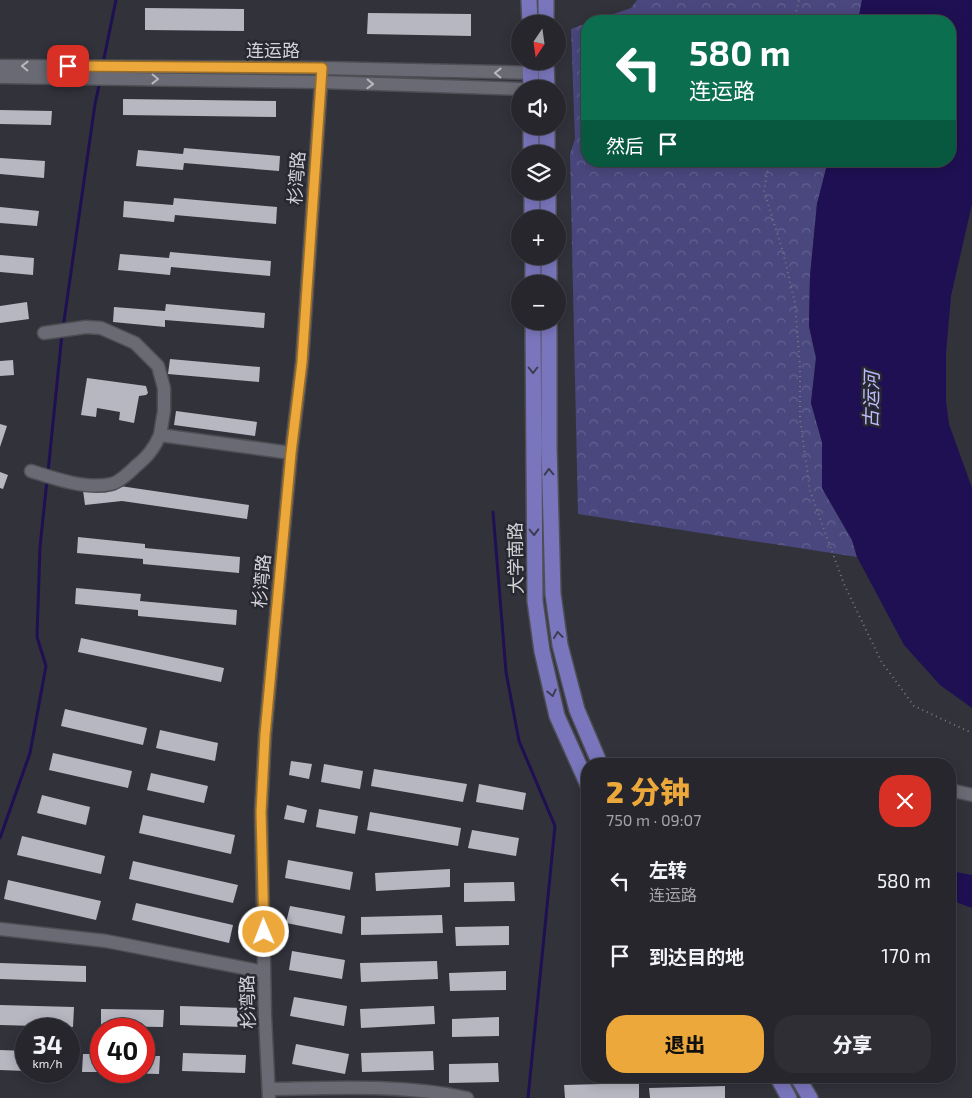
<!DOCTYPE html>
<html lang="zh">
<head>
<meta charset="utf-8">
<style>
  body { margin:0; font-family:"Exo 2","Noto Sans SC",sans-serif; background:#2e2e34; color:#f1f3f6; height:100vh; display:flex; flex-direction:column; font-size:19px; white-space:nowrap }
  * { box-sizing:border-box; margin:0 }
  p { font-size:16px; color:#a4a5a9 }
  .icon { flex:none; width:28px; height:28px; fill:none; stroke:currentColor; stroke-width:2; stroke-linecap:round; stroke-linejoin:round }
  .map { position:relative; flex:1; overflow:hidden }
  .details { position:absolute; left:581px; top:758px; width:375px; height:325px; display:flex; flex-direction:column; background:#26262c; border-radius:20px; box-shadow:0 2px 12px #0003,0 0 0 1px #424348 }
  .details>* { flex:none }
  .top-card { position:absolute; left:581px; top:15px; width:375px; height:152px; border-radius:20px; box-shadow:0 2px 12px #0003,0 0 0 1px #424348; background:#0b6e4f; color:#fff; overflow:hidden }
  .needle { width:32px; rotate:193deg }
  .controls { position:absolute; left:511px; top:15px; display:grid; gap:10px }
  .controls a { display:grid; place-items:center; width:55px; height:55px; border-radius:50%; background:#26262c; box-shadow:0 2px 12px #0003,0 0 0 1px #424348; font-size:25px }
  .speed { position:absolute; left:15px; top:1018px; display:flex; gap:10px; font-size:25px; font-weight:700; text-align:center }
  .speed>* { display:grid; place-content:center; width:65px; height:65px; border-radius:50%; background:#26262c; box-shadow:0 2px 12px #0003,0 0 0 1px #424348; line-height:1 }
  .speed small { font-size:12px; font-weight:400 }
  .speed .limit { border:8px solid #d22; background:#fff; color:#111 }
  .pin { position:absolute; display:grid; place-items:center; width:42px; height:42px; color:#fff; margin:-21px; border-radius:10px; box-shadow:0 2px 8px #0006 }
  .me { position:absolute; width:55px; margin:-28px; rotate:359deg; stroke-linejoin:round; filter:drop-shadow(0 0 4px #0008) }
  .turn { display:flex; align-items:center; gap:18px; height:105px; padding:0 25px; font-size:22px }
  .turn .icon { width:65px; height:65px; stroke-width:2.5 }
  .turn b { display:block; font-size:35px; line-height:42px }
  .then { display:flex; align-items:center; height:48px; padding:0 25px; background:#0003; gap:10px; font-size:19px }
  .round { display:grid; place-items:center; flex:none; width:52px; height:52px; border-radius:20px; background:#2e2e34 }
  .head { display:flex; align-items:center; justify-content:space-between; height:85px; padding:0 25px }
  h1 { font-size:30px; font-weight:800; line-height:38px; color:#eda83b }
  .button { display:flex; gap:10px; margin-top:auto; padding:10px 25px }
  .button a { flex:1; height:58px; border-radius:20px; background:#eda83b; color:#111; font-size:20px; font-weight:800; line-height:58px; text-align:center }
  .button a+a { background:#2e2e34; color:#f1f3f6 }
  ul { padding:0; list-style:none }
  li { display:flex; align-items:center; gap:15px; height:75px; padding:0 25px }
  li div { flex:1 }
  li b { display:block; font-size:19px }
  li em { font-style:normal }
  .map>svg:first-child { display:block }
  .park { fill:url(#park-crowns) }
  .water { fill:#1f1053 }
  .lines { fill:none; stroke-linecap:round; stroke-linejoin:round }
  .stream { stroke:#1f1053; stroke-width:3 }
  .building { fill:#b7b7c2 }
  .minor-casing { stroke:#4e4e55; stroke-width:15 }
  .major-casing { stroke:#4e4e55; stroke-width:18 }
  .path { stroke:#77777e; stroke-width:2; stroke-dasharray:1 4; stroke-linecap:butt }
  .minor { stroke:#696a74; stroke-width:12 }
  .major { stroke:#7a76bd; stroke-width:15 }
  .oneway { stroke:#b8b9bf }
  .oneway2 { stroke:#3c3c54 }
  .route-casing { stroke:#9a6d26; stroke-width:12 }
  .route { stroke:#eda83b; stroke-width:9 }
  .labels { text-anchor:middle; stroke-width:5; stroke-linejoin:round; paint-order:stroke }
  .street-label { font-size:18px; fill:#d3d3d8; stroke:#282831 }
  .water-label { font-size:19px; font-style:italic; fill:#bdbcfa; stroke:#282831 }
</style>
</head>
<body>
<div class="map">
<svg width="972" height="1098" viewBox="0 0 972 1098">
  <defs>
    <pattern id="park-crowns" width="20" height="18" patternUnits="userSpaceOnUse" patternTransform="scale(1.25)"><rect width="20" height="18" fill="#4a477e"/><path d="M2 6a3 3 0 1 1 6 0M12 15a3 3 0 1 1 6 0" fill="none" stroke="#636190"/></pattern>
  </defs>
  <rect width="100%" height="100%" fill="#32323b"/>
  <path class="park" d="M637,0H862L858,21H593L631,8Z
    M587,23L588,161H828L817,204L810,276L809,326L816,358L811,403L822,442V488L852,540L857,557L578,514L570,154L575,139L571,29Z"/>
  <path class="water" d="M862,0H972V204L951,296L946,353V401L949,424L972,488V708L940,685L904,645L857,557L852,540L822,488V442L811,403L816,358L809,326L810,276L817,204L828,161H950V21H858Z
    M956,872L972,875V908L950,900V874Z"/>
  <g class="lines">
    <path class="stream" d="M103,63L116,0
      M63,328L95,104L100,81
      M48,472L62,334
      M493,512L506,672L519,741L555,826L528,1098
      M0,838L30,753L46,666L37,637L40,547L47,480"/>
  </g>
  <path class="building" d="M145,8L244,9V31L145,30Z
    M368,13L471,14V36L367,34Z
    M123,99L276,101V117L123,115Z
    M0,110L52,111L51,125L0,124Z
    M184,148L280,156L279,171L184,163L183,170L136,166L138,150L183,154Z
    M0,158L45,161L44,178L0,174Z
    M174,198L277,207L276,224L175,215L174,222L123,217L124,201L173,205Z
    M0,207L39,211L37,226L0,223Z
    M170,252L271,261L270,276L171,267L170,275L118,270L120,254L169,258Z
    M0,255L34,258L33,275L0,272Z
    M27,302L29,319L0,323V306Z
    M166,304L265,313L264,328L165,320V327L113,322L114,307L165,311Z
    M170,359L260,367L259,382L168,374Z
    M13,360L14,375L0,376V361Z
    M87,378L146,386L148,393L146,395L139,396L134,423L119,420L120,412L97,408L96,417L81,415Z
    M176,411L257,422L255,436L174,425Z
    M0,424L7,426L0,447Z
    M0,472L8,475L3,489L0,488Z
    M120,486L249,505L247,519L122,501L85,505L83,490Z
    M78,537L145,544V548L240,557L239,573L143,564V559L77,553Z
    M76,588L141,594L140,601L237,610L236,625L138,616V610L75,604Z
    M81,638L224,668L221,682L78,652Z
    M65,709L147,728L143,745L61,726Z
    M160,730L218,743L215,761L156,748Z
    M53,753L132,771L128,788L49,770Z
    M291,761L312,764L309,779L289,775Z
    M324,764L363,771L360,789L321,782Z
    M374,769L467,784L463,802L371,786Z
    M151,773L208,786L204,803L147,790Z
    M479,784L526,793L523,810L476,802Z
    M42,795L90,807L86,825L37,813Z
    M287,805L307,810L304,823L284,819Z
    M319,809L358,816L355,834L316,827Z
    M370,812L461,828L458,846L367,830Z
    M143,815L235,835L231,854L139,833Z
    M472,830L519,838L516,856L468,848Z
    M22,836L105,856L101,874L17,855Z
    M288,860L353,872L350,890L285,878Z
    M133,861L238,885L233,903L129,879Z
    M450,869V887L376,891L375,873Z
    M8,880L101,901L96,920L4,899Z
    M514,882L515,901L464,902V883Z
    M136,903L233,925L229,943L132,920Z
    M290,906L345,916L342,934L286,923Z
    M442,915L443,933L361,935V917Z
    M509,926V945L456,946L455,927Z
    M292,951L345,960L342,979L289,970Z
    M437,961L438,979L361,982L360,963Z
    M0,963L86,966V982L0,979Z
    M506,971V990L450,991L449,973Z
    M294,997L347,1006L344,1026L290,1016Z
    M0,1005L74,1007L73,1027L0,1025Z
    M180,1006L243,1008V1027L180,1025Z
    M434,1006L435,1024L361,1028L360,1009Z
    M101,1009L164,1010L163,1027L101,1026Z
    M499,1017V1036L452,1037V1019Z
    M296,1044L349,1054L345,1074L292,1064Z
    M0,1050L26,1051V1071L0,1070Z
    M433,1051L434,1070L362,1072L361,1053Z
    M183,1053L246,1055L245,1073L182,1071Z
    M83,1054H101V1072H82Z
    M144,1056H160L159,1074L121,1073V1071H144Z
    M498,1063L499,1082L449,1083V1064Z
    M639,1083V1098H565L564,1085Z
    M725,1086V1098H650L649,1088Z"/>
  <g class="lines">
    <defs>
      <path id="minor" d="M0,66L322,68L540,73
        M0,77L321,82L521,89
        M44,333L86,327L101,328L135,343L158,366L164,388V411L160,435
        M31,471C53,478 87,490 111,484C120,482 130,472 136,466C147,457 154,449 160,435L291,453
        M950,790L972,795
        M0,929L106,941L264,972
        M269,1089C333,1088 404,1084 467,1098
        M269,1098L265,1016L261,812L265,735L291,453L302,362L322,68"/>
      <path id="major" d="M529,0L530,24
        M546,0V24
        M530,61L531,89
        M546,61L547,89
        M531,126V154
        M547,126V154
        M532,191V219
        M548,191V219
        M533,256V284
        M549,256V284
        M533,321L535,601L542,651L557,716L588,785
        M549,321V447L553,594L560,645L577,710L600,764
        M777,1076L789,1098
        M797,1076L810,1098"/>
    </defs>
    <use href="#minor" class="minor-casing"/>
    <use href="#major" class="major-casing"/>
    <path class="path" d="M794,21L799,0
      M769,161L764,191L783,252L795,303L800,368V419L810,491L844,584L881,661L914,706L972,733"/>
    <use href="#minor" class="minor"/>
    <use href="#major" class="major"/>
  </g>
  <defs><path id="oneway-chevron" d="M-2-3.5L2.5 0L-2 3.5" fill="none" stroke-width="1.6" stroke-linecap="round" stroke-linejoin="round" transform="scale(1.25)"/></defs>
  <g class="oneway">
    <use href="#oneway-chevron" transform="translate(25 66) rotate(-179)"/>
    <use href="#oneway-chevron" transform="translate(498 73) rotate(-179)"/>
    <use href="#oneway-chevron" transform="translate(155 79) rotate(1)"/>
    <use href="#oneway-chevron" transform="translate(370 84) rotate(2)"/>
  </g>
  <g class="oneway2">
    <use href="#oneway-chevron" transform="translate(533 370) rotate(90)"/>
    <use href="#oneway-chevron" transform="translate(549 472) rotate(-92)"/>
    <use href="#oneway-chevron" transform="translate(534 532) rotate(89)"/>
    <use href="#oneway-chevron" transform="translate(558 635) rotate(-97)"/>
    <use href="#oneway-chevron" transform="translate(552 693) rotate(77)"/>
  </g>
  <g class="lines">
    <defs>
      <path id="route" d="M68,66L322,68L302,362L291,453L265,735L261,812L264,932"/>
    </defs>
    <use href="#route" class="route-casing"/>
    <use href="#route" class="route"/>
  </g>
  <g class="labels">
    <g class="street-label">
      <text x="273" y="57">连运路</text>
      <text transform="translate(297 178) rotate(-86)" y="6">杉湾路</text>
      <text transform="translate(516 558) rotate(-91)" y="6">大学南路</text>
      <text transform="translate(262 581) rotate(-85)" y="6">杉湾路</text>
      <text transform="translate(248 1002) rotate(-92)" y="6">杉湾路</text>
    </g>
    <g class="water-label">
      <text transform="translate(871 400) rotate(-89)" y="7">古运河</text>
    </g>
  </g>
</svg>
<div class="controls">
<a><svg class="needle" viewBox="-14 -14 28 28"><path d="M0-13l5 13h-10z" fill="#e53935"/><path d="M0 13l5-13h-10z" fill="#a4a5a9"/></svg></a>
<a><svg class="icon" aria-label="sound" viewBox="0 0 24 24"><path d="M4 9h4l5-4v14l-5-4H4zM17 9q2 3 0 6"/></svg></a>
<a><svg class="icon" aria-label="layers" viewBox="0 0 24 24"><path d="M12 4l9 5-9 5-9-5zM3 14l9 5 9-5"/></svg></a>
<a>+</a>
<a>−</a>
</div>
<div class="speed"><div>34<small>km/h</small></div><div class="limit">40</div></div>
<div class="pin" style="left:68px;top:66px;background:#d93025"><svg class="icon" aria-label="arrive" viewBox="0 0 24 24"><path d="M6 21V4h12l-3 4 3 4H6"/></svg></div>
<svg class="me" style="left:264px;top:932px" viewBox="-20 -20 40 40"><circle r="17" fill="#eda83b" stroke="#fff" stroke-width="3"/><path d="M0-11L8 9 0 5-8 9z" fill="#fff"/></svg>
<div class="top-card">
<div class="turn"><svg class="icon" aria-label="left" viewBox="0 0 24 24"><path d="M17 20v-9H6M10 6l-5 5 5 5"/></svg><div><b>580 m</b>连运路</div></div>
<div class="then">然后<svg class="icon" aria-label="arrive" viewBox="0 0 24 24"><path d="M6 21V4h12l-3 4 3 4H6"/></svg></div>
</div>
<section class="details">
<div class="head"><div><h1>2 分钟</h1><p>750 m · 09:07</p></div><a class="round" style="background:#d93025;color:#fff"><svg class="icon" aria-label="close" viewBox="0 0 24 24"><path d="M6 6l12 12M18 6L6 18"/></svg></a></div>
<ul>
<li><svg class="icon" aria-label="left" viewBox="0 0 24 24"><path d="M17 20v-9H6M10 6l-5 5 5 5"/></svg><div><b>左转</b><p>连运路</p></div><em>580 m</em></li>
<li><svg class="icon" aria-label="arrive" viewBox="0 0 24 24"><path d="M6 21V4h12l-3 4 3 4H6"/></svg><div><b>到达目的地</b></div><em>170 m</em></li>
</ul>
<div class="button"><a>退出</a><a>分享</a></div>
</section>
</div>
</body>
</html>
